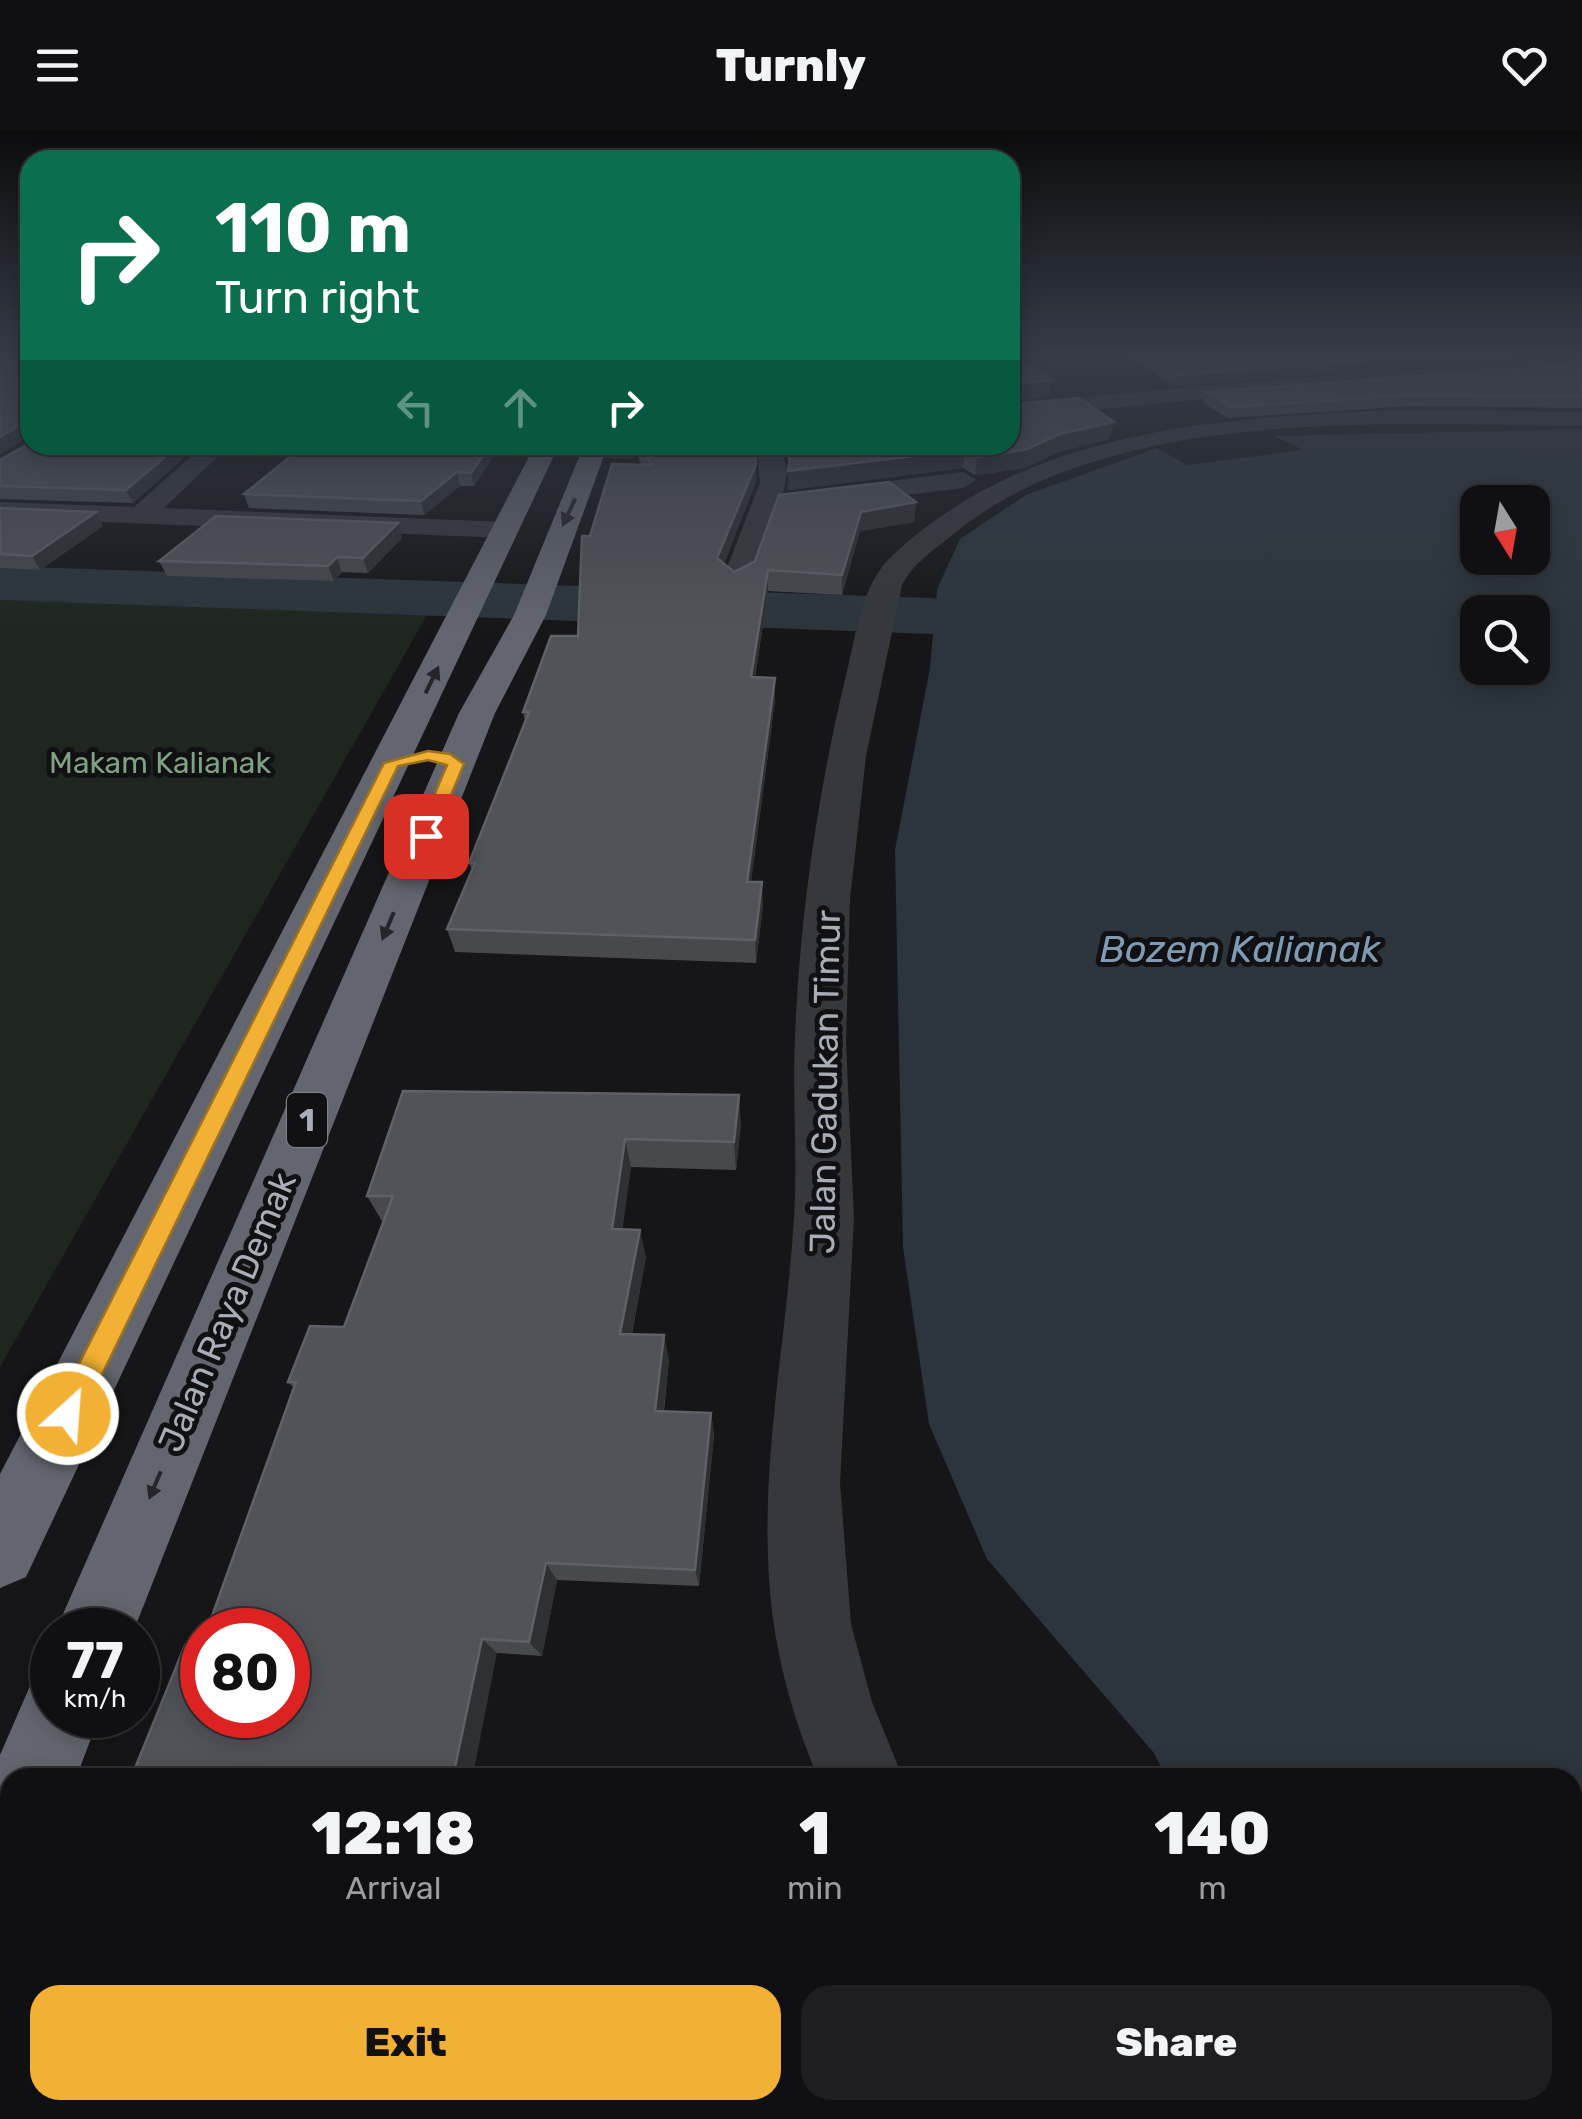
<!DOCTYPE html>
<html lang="en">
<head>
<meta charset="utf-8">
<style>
  body { margin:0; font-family:Rubik,sans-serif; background:#1e1e20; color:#f1f3f6; height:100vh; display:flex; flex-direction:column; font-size:38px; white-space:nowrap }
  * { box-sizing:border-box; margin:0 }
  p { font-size:32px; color:#9c9d9f }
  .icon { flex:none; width:55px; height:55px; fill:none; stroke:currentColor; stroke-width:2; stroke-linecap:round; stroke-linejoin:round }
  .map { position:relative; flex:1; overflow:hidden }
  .side { position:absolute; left:0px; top:1638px; width:1582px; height:352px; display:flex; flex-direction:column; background:#101012; border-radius:30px 30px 0 0; box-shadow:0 5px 25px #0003,0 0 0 2px #303032 }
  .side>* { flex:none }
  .banner { position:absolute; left:20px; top:20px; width:1000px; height:305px; border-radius:30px; box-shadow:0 5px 25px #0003,0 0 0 2px #303032; background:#0b6e4f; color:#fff; overflow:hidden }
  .needle { width:65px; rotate:169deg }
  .fabs { position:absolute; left:1460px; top:355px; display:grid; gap:20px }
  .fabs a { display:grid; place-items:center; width:90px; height:90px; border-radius:20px; background:#101012; box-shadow:0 5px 25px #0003,0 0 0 2px #303032; font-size:50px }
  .speed { position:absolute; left:30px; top:1478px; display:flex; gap:20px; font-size:50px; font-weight:700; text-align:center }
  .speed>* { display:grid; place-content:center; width:130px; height:130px; border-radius:50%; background:#101012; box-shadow:0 5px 25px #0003,0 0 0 2px #303032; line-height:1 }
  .speed small { font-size:25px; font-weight:400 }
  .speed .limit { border:15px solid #d22; background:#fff; color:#111 }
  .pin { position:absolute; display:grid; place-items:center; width:85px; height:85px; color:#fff; margin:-42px; border-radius:20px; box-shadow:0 5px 15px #0006 }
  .me { position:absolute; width:110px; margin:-55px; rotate:26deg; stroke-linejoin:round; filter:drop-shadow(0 0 8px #0008) }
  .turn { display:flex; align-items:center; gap:35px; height:210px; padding:0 30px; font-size:45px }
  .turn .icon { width:130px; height:130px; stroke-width:2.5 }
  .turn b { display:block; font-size:70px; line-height:85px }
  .lanes { display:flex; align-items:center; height:95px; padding:0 30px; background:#0003; justify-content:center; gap:50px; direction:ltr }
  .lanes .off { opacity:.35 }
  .eta { display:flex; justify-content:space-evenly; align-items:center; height:170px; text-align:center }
  .eta b { font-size:60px; font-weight:800; line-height:70px }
  .button { display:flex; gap:20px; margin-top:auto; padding:20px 30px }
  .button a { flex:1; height:115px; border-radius:30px; background:#f2b134; color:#111; font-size:40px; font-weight:800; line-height:115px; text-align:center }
  .button a+a { background:#1e1e20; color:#f1f3f6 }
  header { display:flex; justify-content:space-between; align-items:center; height:130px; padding:0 30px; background:#101012; font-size:45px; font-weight:800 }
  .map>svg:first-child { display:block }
  .green { fill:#1e261f }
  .water { fill:#2c353c; fill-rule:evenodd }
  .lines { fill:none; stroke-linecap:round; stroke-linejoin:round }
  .river { fill:#2c353c; fill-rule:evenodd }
  .minor { fill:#37383d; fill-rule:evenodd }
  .highway { fill:#63666e; fill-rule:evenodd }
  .wall { fill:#47494d }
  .shaded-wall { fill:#2f3033 }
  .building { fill:#525359; stroke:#5f6168; stroke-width:2.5 }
  .oneway { fill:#26262a }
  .route { fill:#f2b134; stroke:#9d7322; stroke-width:2.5 }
  .labels { text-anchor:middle; stroke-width:10; stroke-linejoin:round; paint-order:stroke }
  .far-park-label { font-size:30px; fill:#7fa381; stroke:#111113 }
  .shield { fill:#111113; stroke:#7b7e86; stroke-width:2.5 }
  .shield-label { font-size:32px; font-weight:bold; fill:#a8adb8 }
  .street-label { font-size:35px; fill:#a8adb8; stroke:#111113 }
  .water-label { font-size:38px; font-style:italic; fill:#7f9bb3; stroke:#111113 }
</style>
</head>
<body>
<header><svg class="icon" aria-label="menu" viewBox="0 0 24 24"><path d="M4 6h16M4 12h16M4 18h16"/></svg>Turnly<svg class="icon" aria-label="heart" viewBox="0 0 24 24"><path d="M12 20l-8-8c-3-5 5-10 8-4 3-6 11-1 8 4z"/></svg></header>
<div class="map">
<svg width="1582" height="1989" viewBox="0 0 1582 1989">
  <rect width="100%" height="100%" fill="#161618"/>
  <path class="green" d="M0,470L431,478L0,1237Z"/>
  <path class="water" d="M1582,299V1989H1345L1340,1980H1572V1648L1166,1647L1154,1623L987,1429L929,1294L903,1117L895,720L930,538L937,459L960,409L1026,365L1157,318L1187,335L1303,320L1275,306ZM1478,372H1532V428H1478ZM1478,482H1532V538H1478Z"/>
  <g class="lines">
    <path class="river" d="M0,436L932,468L953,473L962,486L953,499L932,504L0,470Z"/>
    <path class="minor" d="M1582,228V240L1305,259L1010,288V274L1305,247Z
      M1410,280L1582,282V296C1391,293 1103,276 950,407C932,421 913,434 902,455L866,626L850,769L846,912L854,1088L840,1353L851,1494L872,1572L903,1648H818C791,1583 773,1517 769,1447C761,1326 787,1207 794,1087C798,1027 792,967 795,907C800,783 818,661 847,541C857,502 861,454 893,425C1030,296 1231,286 1410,280Z
      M204,315H230L164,378L506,392L520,400L506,408L0,388V372L134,377Z
      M592,315H675C661,328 599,334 585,321Z
      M757,315H781L787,342L783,364L963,342L976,350L963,358L776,381L752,450L737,459L722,450L760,353Z
      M957,1980H1057L1061,1989H961Z"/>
    <path class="highway" d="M535,315H559L26,1447L0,1458V1344Z
      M584,315H608L546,485L495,583L134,1500H56L459,583L514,485Z
      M52,1547V1585H100L76,1648H10V1768L0,1772V1625L30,1556Z"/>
  </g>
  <path class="wall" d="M1120,223H1582V224L1174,255Z
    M1582,234V278L1410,276L1228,288L1203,273L1206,262Z
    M1110,309L1057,322L1025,338L991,343L975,345L963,338L788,360L789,334L784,315H1010Z
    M30,315H198L133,373L0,369V330Z
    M637,315H755L756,352L724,434L734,442L916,372L914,392L860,401L842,465L768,461L755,547L775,548V570L751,752L763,775L756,833L455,822L447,799L472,742L469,733L525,591L523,582L578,506L590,406L642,335L639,330Z
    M496,322L474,356H460L424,385L249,378L244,364Z
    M0,378L96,382L103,396L40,440L0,438Z
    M402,408L368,443L342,442L334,451L167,446L159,431Z
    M403,961L741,993L736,1040L631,1037L622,1099L646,1127L632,1204L669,1229L664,1281L711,1283L714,1305L699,1456L557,1450L542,1526L497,1523L131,1648L202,1515L294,1258L288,1252L344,1197L383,1093L367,1066Z"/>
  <path class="shaded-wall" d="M1471,223H1582V224L1174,255L1177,245Z
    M1052,250L1049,267L1010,271V255Z
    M1114,292L1110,309L1057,322L1025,338L975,345L977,327Z
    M24,293L30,306L0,324V307Z
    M179,315H198L133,373L126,360Z
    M490,315H498L496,322L474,356L471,343Z
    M965,320L963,338L788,360V341Z
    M756,334V352L718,449L717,428Z
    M457,342L460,356L424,385L421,371Z
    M916,372L914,392L860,401L842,465V445L861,382Z
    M96,382L103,396L40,440L32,426Z
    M398,393L402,408L368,443L363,428Z
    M337,427L342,442L334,451L328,436Z
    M768,440V461L752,569L751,547Z
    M775,548V570L748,775L747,752Z
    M762,752L763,775L756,833L755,810Z
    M739,965L741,993L736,1040L734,1012Z
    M625,1009L631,1037L619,1125L612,1099Z
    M640,1100L646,1127L627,1228L620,1204Z
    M664,1205L669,1229L661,1303L655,1281Z
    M711,1283L714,1305L699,1456L695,1440Z
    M546,1433L557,1450L542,1526L529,1512Z
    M482,1509L497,1523L473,1645L455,1637Z
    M424,1980H446L445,1989H423Z
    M637,1980H646L645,1989H636Z"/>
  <path class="building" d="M0,223H30V299H27L24,293L0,307Z
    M1010,223H1011L1052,250L1010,255Z
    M1139,223H1471L1177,245Z
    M1582,234V267L1414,265L1232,277L1206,262Z
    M1079,268L1114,292L1060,304L1027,319L993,325L977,327L965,320L788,341L791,323L789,315H1010V274Z
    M30,313V315H179L126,360L0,356V330Z
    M305,315H490L471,343L457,342L421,371L244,364Z
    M639,315H755L756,334L717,428L734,442L755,431L779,365L889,352L916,372L861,382L842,445L768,440L751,547L775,548L747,752H762L755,810L447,799L475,733H469L529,582H523L551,506H578L582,406H590L612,334L652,335Z
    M0,378L96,382L32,426L0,424Z
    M216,386L398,393L363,428L337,427L328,436L159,431Z
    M403,961L739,965L734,1012L625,1009L612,1099L640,1100L620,1204L664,1205L655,1281L711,1283L695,1440L546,1433L529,1512L482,1509L455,1637L766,1638V1648H131L185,1515H202V1512V1585H288V1500H207L296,1252H288L310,1196L344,1197L393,1066H367Z
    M21,1980H424L423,1989H18Z
    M524,1980H637L636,1989H522Z"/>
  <defs><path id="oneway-solid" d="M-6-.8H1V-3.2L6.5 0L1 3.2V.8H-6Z" transform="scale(2.5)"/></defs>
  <g class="oneway">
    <use href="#oneway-solid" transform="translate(569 382) rotate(115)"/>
    <use href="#oneway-solid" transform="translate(432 550) rotate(-64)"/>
    <use href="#oneway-solid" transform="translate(388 796) rotate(113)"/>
    <use href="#oneway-solid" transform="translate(155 1355) rotate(113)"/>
  </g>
  <linearGradient id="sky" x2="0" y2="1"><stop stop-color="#0c0c0d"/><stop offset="0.45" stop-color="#363c48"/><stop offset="1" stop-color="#363c48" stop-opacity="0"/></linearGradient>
  <rect width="1582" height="501" fill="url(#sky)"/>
  <path class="route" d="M428,621L450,624L464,634L434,706L426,711L417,706L447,635L428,630L398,636L78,1294L68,1298L58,1294L54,1284L58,1275L384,633Z"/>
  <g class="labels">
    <g class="far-park-label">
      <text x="160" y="643">Makam Kalianak</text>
    </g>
    <rect class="shield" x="287" y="963" width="40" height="54" rx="8"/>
    <g class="shield-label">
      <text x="307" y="1001">1</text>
    </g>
    <g class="street-label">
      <text transform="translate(825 952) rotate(-89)" y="12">Jalan Gadukan Timur</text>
      <text transform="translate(227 1182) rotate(-67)" y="12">Jalan Raya Demak</text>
    </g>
    <g class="water-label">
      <text x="1240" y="832">Bozem Kalianak</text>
    </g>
  </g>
</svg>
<div class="fabs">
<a><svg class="needle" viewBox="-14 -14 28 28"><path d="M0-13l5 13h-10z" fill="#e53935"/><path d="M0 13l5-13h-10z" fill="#9c9d9f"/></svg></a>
<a><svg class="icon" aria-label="search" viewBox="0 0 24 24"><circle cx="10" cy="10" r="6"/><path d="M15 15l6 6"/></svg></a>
</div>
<div class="speed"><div>77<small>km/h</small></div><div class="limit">80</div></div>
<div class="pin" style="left:426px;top:706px;background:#d93025"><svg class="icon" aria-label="arrive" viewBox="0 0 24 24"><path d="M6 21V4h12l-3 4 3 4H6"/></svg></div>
<svg class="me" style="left:68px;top:1284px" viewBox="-20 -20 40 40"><circle r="17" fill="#f2b134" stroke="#fff" stroke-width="3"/><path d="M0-11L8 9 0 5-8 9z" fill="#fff"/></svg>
<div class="banner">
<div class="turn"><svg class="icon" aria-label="right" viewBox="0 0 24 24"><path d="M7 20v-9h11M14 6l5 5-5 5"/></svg><div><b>110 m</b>Turn right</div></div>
<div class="lanes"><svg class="icon off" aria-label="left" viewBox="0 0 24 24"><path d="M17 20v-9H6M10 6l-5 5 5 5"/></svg><svg class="icon off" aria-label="ahead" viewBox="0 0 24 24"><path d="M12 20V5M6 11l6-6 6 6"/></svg><svg class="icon" aria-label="right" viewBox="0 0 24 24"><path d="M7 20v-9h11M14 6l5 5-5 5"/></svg></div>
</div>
<section class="side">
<div class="eta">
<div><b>12:18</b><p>Arrival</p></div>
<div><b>1</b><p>min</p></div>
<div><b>140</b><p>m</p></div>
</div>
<div class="button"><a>Exit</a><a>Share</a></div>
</section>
</div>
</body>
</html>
